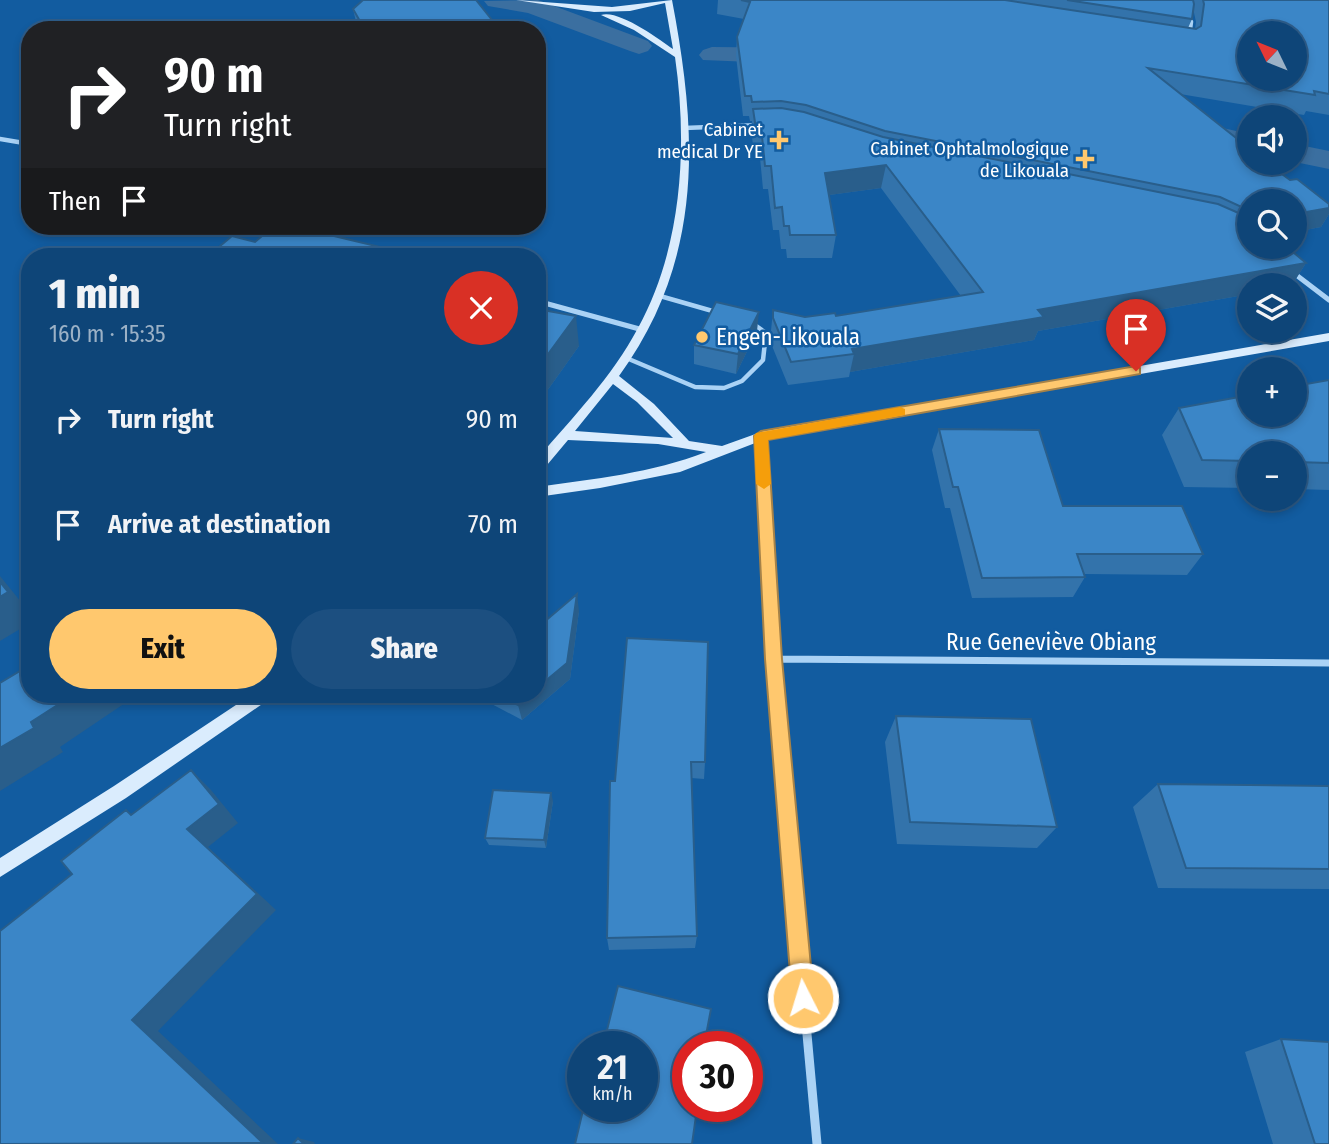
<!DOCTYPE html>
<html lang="en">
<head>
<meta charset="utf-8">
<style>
  body { margin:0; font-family:"Fira Sans Condensed",sans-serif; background:#1c4f80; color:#f1f3f6; height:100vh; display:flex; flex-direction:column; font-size:26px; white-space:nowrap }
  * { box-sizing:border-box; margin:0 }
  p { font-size:23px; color:#9bb1c6 }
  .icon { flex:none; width:38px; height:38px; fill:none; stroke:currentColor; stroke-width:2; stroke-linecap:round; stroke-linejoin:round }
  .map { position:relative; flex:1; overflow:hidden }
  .side { position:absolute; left:21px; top:248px; width:525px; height:455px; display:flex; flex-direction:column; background:#0e4578; border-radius:28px; box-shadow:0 4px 10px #0003,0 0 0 2px #2e5d8a }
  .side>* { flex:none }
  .top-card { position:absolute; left:21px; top:21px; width:525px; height:214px; border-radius:28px; box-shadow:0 4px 10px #0003,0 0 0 2px #2e5d8a; background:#202124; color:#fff; overflow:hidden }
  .needle { width:46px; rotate:313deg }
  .fabs { position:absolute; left:1237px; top:21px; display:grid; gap:14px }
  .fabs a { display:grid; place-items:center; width:70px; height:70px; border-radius:50%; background:#0e4578; box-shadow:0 4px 10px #0003,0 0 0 2px #2e5d8a; font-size:35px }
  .speed { position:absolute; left:567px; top:1031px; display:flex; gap:14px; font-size:35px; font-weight:700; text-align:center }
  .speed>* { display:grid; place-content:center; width:91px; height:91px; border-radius:50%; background:#0e4578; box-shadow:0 4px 10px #0003,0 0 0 2px #2e5d8a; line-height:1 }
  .speed small { font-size:18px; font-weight:400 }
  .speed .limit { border:10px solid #d22; background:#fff; color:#111 }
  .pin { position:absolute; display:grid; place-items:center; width:60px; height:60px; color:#fff; margin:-72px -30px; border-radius:50% 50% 50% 0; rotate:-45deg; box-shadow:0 0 7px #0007 }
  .pin .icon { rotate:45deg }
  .me { position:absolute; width:77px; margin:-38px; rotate:355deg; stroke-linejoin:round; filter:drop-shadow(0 0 5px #0008) }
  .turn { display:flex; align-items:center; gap:24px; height:147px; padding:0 28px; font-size:32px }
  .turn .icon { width:91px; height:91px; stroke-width:2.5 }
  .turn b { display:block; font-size:49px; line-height:60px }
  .then { display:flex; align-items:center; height:66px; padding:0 28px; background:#0003; gap:14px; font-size:26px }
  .round { display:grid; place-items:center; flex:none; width:74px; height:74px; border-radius:37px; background:#1c4f80 }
  .summary { display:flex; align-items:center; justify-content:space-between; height:119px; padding:0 28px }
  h1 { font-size:42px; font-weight:800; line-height:52px }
  .primary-button { display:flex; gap:14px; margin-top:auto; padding:14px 28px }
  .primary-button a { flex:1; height:80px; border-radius:42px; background:#ffc86e; color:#111; font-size:28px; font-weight:800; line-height:80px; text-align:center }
  .primary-button a+a { background:#1c4f80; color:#f1f3f6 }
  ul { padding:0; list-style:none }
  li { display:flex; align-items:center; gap:21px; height:105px; padding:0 28px }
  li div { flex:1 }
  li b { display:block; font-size:26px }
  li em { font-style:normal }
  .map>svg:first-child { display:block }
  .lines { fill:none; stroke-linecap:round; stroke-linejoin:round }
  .canal { fill:#3b6fa0; fill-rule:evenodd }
  .service { stroke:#aad2f5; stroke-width:4.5 }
  .minor-far3 { stroke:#aad2f5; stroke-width:4.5 }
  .minor-far2 { stroke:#aad2f5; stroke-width:5 }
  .minor-far1 { stroke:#aad2f5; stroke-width:7 }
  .minor { stroke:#aad2f5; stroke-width:9 }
  .secondary { fill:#daecfd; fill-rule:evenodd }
  .wall { fill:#3373ab; fill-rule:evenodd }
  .shaded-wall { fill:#295e8b }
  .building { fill:#3b86c7; stroke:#295e8b; stroke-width:2; fill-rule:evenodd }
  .route { fill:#ffc86e; stroke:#a68248; stroke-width:2 }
  .slow { fill:#f59e0b }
  .poi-dot { fill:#ffc86e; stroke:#125ca0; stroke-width:2.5 }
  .labels { text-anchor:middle; stroke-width:5; stroke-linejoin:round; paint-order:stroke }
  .far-poi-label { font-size:19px; fill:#fff; stroke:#125ca0; text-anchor:end }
  .poi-label { font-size:23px; fill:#fff; stroke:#125ca0; text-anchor:start }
  .street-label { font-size:23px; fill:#fff; stroke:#125ca0 }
</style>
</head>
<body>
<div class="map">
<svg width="1329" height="1144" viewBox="0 0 1329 1144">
  <rect width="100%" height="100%" fill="#125ca0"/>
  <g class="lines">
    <path class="canal" d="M538,0L648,41L652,46L648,51L639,54L630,51L528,13L488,6L484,1Z
      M712,47L797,48L806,51L810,56L806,61L797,64L703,60L699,55L703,50Z
      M1177,118L1250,134V152L1167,133L1163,127L1167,121Z
      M1295,144L1329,151V169L1295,162Z"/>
    <path class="service" d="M660,296L716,312
      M624,357L695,387L724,388L742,381L763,360L766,333L752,323"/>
    <path class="minor-far3" d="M1187,0L1191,22L1189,37
      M684,128L761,125
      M0,139L30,144"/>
    <path class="minor-far2" d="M1291,271L1329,300
      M537,301L643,330"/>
    <path class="minor-far1" d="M761,436L773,659L780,740
      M773,659L1329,663"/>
    <path class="minor" d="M780,738L817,1144"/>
    <path class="secondary" d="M516,0L612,7L672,0C698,136 704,259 619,376L654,404L689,441L722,446L761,432L1329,333V341L763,440L680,472L600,488L537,497V487C594,479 652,473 706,452L658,444L568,440L542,471L537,473V459C573,417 612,377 638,328C682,248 688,147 675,57L634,30L601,15C618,9 659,39 673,49L665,3L630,11L594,12ZM613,384L637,402L673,438L575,431Z
      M251,695H271L268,700L126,798L0,877V858L114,786Z"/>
  </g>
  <path class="wall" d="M718,0H1329V115L1306,111L1304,115L1180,94L1250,149V163H1267L1290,180L1297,179L1329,204V214L1321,227L1295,232V201H1250V247H1287L1306,263L1292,285H1250V294L1038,331L1034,340L850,372L849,377L788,385L770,341L773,310L805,317L835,313L836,316L961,296L881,188L829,195L836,235L832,258H787L786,249H781L779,230H773L768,189H763L760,158H755L751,131L752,121H750L749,116H743L736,56L737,37L744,19L717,14ZM1193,8L1196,22L1195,29L1188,28L1192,19ZM1250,33H1295V79H1250Z
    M353,9L500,30H358Z
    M537,309L579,346L547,391L537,389Z
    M757,331L736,374L694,364V345Z
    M1329,380V490L1295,489V453H1250V488L1184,487L1162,435L1179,408Z
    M939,429L1063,506L1203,554L1187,575L1085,574V577L1073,597L972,598L950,508H945L932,450Z
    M579,611L570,679L522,720L486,701L484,695H537Z
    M627,638L705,762L704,779L691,778L697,936L695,948L609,950L607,938L615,781Z
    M896,716L1057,827L1037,848L897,844L885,742Z
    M1158,784L1329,786V889L1158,888L1133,807Z
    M553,801L546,848L489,845L485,838Z
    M1281,1039L1329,1144H1273L1245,1052Z"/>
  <path class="shaded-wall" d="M886,165L881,188L822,196L825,173Z
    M1329,208V214L1321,227L1295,232V214Z
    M1306,263L1292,285H1250V294L1038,331L1034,340L850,372L854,354L852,349L1038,310Z
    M759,312L757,331L736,374L738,354Z
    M576,316L579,346L547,391L543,361Z
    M0,576L30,613V623L0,641Z
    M577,594L579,611L570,679L522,720L518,705L529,695H537V688Z
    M73,695H137L60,747L63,752L0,791V748L31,722Z
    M191,770L211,790L238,823L208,847L276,910L158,1031L278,1144H262L132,1020Z
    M551,793L553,801L546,848L544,840Z
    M298,1138L314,1142L315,1144H304Z"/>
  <path class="building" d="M363,0H476L500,30H365L353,9Z
    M741,0H1005L1196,29L1201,26L1204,4L1203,0H1329V94L1314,91L1315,95L1148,68L1250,149V163H1267L1290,180L1297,179L1329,204V208L1295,214V201H1250V211L1220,197L885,131L806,105L781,101L752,102L751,96H745L737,37L750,2ZM1250,33H1295V79H1250Z
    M1067,0H1193L1194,4L1192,19Z
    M781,108L804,112L883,137L1218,204L1250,218V247H1287L1306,263L1038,310L1044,317L852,349L854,354L791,362L773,318V310L805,317L835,313L836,316L983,292L886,165L825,173L836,235H790L789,226H784L782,207L775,208L771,166H765L762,136H757L753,109Z
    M274,226H292L422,257H207L232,236L255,242Z
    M716,302L759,312L738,354L694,345Z
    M537,309L576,316L543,361L537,360Z
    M1329,380V463L1295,462V453H1250V461L1202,460L1179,408L1250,395V415H1295V386Z
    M939,429L1039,430L1063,506H1182L1203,554H1077L1085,577L982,578L958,487H953Z
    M0,582L8,592L0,597Z
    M577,594L567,663L537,688V628Z
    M627,638L708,642L705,762H691L697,936L607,938L610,781H615Z
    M30,665V695H73L31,722L34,728L0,748V683Z
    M498,695H529L518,705Z
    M896,716L1031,719L1057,827L910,822Z
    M191,770L219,804L187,829L257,894L132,1020L263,1143L0,1144V931L72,874L61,861L126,810L131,815Z
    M1158,784L1329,786V869L1186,868Z
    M493,790L551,793L544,840L485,838Z
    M618,986L711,1009L704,1046H688V1106H693L692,1108L697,1109L692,1144H575L584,1106H642V1046H603Z
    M1281,1039L1329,1042V1144H1315Z
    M298,1138L304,1144H293Z"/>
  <path class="route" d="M1136,366L1140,368V374L768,440L782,659L814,998L810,1005L803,1008L795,1005L792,998L765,659L754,436L761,431Z"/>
  <path class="slow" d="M900,407L905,409V415L768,440L771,484L764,489L756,484L754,436L756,433Z"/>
  <g class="poi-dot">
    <path d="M775.5 129.5h7v7h7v7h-7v7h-7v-7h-7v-7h7z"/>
    <path d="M1081.5 148.5h7v7h7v7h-7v7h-7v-7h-7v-7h7z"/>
    <circle cx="702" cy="337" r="7"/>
  </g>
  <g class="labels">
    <g class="far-poi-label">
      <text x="763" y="136">Cabinet<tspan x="763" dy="22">medical Dr YE</tspan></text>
      <text x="1069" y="155">Cabinet Ophtalmologique<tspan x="1069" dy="22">de Likouala</tspan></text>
    </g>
    <g class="poi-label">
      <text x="716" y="345">Engen-Likouala</text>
    </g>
    <g class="street-label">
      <text x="1051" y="650">Rue Geneviève Obiang</text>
    </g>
  </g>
</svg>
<div class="fabs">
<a><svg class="needle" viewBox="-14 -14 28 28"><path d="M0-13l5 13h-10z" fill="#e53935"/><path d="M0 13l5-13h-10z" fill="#9bb1c6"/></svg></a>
<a><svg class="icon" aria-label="sound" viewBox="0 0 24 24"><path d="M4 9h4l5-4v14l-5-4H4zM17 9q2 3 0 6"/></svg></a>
<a><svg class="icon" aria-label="search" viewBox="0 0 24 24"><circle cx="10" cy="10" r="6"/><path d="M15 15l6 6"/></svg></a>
<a><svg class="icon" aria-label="layers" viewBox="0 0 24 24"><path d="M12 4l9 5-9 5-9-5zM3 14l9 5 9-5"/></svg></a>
<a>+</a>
<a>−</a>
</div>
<div class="speed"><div>21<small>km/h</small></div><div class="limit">30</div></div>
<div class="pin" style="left:1136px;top:371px;background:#d93025"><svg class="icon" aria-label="arrive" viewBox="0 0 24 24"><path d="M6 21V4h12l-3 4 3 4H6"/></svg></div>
<svg class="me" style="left:803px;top:998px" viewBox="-20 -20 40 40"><circle r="17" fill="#ffc86e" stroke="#fff" stroke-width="3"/><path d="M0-11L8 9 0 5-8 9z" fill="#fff"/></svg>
<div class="top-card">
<div class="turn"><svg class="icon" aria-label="right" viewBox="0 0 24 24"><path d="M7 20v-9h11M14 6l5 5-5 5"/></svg><div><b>90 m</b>Turn right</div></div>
<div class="then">Then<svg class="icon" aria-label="arrive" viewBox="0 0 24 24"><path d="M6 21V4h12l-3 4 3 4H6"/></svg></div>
</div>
<section class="side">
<div class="summary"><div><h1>1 min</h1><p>160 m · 15:35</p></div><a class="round" style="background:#d93025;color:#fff"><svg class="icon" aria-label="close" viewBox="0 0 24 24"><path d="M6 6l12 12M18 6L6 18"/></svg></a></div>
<ul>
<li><svg class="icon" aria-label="right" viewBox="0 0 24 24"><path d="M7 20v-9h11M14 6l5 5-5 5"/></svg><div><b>Turn right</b></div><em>90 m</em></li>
<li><svg class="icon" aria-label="arrive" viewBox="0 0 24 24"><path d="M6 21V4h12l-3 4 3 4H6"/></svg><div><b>Arrive at destination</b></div><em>70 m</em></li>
</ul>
<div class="primary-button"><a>Exit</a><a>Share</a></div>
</section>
</div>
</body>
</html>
